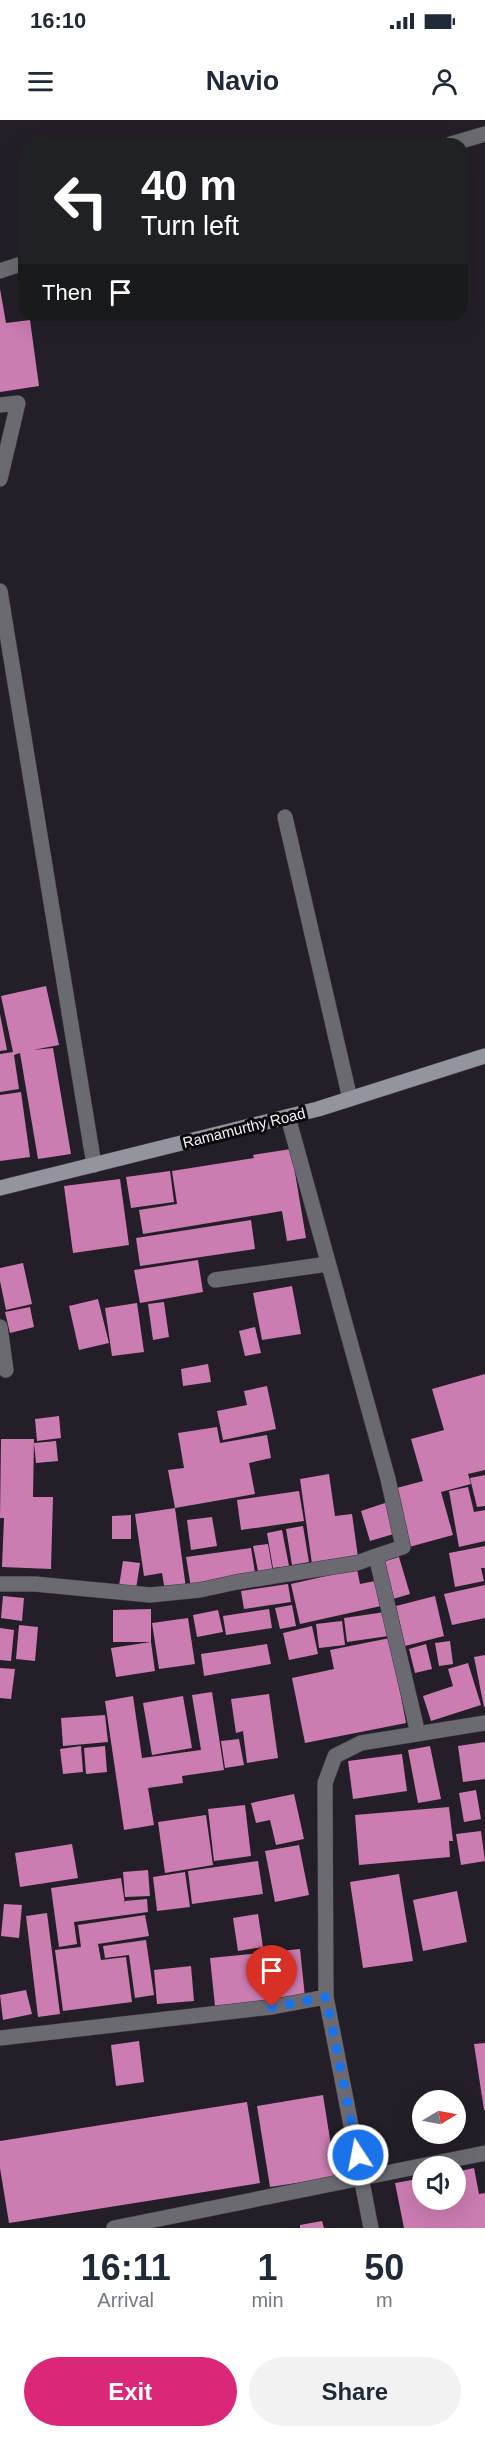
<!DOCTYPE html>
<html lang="en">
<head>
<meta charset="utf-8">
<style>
  body { margin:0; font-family:Arial,sans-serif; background:#f2f2f3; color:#1f2937; height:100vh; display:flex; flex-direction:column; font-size:22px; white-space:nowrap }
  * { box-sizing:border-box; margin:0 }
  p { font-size:20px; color:#747a83 }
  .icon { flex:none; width:33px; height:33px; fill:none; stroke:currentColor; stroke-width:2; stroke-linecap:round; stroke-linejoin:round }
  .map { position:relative; height:2108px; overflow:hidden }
  .sheet { display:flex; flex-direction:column; background:#fff; flex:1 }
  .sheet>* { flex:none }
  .guide { position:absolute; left:18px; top:18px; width:450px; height:183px; border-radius:18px; box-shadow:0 6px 24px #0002; background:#202124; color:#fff; overflow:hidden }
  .needle { width:39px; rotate:80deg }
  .buttons { position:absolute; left:412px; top:1970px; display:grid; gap:12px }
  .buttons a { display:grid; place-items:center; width:54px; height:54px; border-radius:50%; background:#fff; box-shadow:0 6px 24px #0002; font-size:30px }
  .pin { position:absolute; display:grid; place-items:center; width:51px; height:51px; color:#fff; margin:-62px -26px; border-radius:50% 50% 50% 0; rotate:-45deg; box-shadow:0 0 6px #0007 }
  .pin .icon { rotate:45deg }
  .me { position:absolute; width:66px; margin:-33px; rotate:349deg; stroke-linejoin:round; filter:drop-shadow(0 0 4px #0008) }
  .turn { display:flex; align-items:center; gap:21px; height:126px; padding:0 24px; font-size:27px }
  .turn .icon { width:78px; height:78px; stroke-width:2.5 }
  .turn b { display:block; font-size:42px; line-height:51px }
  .then { display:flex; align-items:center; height:57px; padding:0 24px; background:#0003; gap:12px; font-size:22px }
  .eta { display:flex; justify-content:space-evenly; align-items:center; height:102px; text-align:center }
  .eta b { font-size:36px; font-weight:700; line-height:42px }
  .primary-button { display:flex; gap:12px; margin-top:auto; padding:12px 24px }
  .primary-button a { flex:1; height:69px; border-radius:36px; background:#db2777; color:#fff; font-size:24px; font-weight:700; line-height:69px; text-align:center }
  .primary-button a+a { background:#f2f2f3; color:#1f2937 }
  .status { display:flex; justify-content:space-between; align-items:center; height:42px; padding:0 30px; background:#fff; direction:ltr }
  .status svg { height:16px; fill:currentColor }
  header { display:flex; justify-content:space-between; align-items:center; height:78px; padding:0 24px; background:#fff; font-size:27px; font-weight:700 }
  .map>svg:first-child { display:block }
  .building { fill:#cb7cb1 }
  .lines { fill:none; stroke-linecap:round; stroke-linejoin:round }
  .street-casing { stroke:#413c45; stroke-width:16 }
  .secondary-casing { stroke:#413c45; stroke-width:16 }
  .street { stroke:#6a6a70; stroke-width:15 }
  .secondary { stroke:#93949d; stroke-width:15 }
  .route { stroke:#1a73e8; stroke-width:10; stroke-dasharray:0 18 }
  .labels { text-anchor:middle; stroke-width:6; stroke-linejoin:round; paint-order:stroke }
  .street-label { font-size:15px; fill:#f4f1f7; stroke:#0c090e }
</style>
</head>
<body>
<div class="status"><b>16:10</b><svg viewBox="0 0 49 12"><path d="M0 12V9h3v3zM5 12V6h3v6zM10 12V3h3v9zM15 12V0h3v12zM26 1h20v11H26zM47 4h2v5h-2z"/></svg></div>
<header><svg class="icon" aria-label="menu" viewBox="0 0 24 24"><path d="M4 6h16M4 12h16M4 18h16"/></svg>Navio<svg class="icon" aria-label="person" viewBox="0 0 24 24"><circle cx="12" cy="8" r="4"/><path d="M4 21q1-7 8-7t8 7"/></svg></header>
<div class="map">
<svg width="485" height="2108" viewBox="0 0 485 2108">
  <rect width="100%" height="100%" fill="#241e28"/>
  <path class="building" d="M0,169L6,203L30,200L39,266L0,272Z
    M46,866L59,925L33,930L53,928L71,1034L38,1039L20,933L14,935L19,969L0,972V934L13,932L1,876Z
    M0,894L7,930L0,931Z
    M21,972L30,1037L0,1041V975Z
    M291,1029L306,1118L287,1121L282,1091L143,1114L139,1090L177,1084L172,1051L254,1038L253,1035Z
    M170,1051L174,1082L131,1088L126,1057Z
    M120,1059L129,1125L73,1133L64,1066Z
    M251,1100L255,1129L140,1146L136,1118Z
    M198,1140L203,1172L140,1183L134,1150Z
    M23,1143L32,1184L6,1190L0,1161V1148Z
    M292,1166L301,1214L262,1220L253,1173Z
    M98,1179L109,1223L79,1230L69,1186Z
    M164,1182L169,1217L153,1220L148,1184Z
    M137,1183L144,1232L112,1236L105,1188Z
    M30,1187L34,1207L10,1213L5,1192Z
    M255,1207L261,1233L245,1236L239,1211Z
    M208,1244L211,1262L183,1266L181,1249Z
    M485,1254V1350L468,1354L471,1364L441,1372L453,1415L409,1427L393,1369L423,1361L411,1319L444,1310L432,1269Z
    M267,1266L276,1309L223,1320L217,1291L247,1285L244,1271Z
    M59,1296L61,1318L37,1321L35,1299Z
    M217,1307L220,1323L267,1315L271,1338L249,1343L255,1374L175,1388L168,1350L184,1348L178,1313Z
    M1,1319H34L33,1377H53L51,1449L2,1447L4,1398H0Z
    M56,1321L58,1341L36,1343L34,1323Z
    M329,1354L335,1396L352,1394L358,1437L312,1444L300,1359Z
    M485,1355V1386L477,1387L470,1358Z
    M468,1367L474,1392L485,1390V1421L459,1427L449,1371Z
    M299,1371L304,1401L241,1410L237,1380Z
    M388,1382L397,1413L370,1421L361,1391Z
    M175,1388L186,1468L165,1471L162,1453L144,1456L135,1394Z
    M131,1395V1419H112V1396Z
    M212,1397L217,1426L191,1430L187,1400Z
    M303,1406L309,1442L292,1445L286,1409Z
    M282,1410L289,1446L273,1448L267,1413Z
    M268,1424L273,1453L259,1456L253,1426Z
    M485,1426V1448H481L484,1461L455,1467L449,1433Z
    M251,1428L256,1459L191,1468L186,1437Z
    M399,1437L410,1474L393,1479L382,1442Z
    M123,1441L140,1443L136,1469L119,1466Z
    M357,1449L360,1464L375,1461L381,1486L300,1504L291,1464Z
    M288,1464L291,1482L244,1489L241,1471Z
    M485,1465V1498L452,1505L444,1474Z
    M3,1476L24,1478L22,1501L1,1498Z
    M435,1476L444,1516L405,1526L396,1486Z
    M292,1485L296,1506L280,1509L275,1488Z
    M151,1489V1522H113V1490Z
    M269,1489L272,1508L226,1515L223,1496Z
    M218,1490L223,1512L197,1517L193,1495Z
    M385,1492L388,1516L347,1522L344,1498Z
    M188,1498L195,1544L159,1549L152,1503Z
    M342,1501L345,1525L319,1528L316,1504Z
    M19,1505L38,1507L35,1541L16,1539Z
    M312,1506L318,1534L289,1540L283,1513Z
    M0,1508L14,1510L11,1541L0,1540Z
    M390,1518L406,1603L305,1623L292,1558L334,1549L330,1530Z
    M450,1521L453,1544L439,1546L435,1523Z
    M151,1522L155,1551L116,1557L111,1528Z
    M267,1524L271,1544L204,1556L201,1534Z
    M426,1524L432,1549L415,1553L409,1529Z
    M485,1535V1587H484L474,1537Z
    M468,1543L481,1585L431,1601L423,1576L453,1566L448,1549Z
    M0,1548L15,1549L11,1579L0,1578Z
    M212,1572L224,1650L182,1656L183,1663L148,1668L154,1705L124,1710L105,1581L133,1576L142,1638L201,1630L192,1575Z
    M269,1574L278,1638L247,1643L243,1611L236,1613L231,1579Z
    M183,1576L192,1628L152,1635L143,1583Z
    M105,1595L108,1622L63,1626L61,1598Z
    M239,1619L244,1645L225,1648L221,1621Z
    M485,1622V1659L463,1662L458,1626Z
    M81,1626L83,1652L63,1654L60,1629Z
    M105,1626L107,1652L86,1654L84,1628Z
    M430,1626L441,1679L418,1683L408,1630Z
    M402,1634L407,1671L353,1679L348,1641Z
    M476,1670L481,1699L464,1702L459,1673Z
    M294,1674L304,1719L276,1725L270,1700L256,1703L251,1683Z
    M245,1685L251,1736L214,1741L208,1689Z
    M449,1687L453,1721H449L450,1737L359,1745L355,1695Z
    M206,1695L213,1745L165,1753L158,1702Z
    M481,1711L485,1741L461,1745L456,1714Z
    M72,1724L78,1758L20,1767L15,1733Z
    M299,1725L309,1775L275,1782L265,1731Z
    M258,1741L263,1774L192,1784L188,1751Z
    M148,1750L150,1776L125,1777L123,1752Z
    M185,1752L190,1787L157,1791L153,1757Z
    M399,1754L413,1841L363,1848L350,1762Z
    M121,1758L125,1784V1781L147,1779L148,1792L74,1802L77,1824L59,1827L51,1768Z
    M457,1771L467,1822L423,1831L413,1780Z
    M4,1784L22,1785L19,1818L1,1816Z
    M47,1793L60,1894L38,1897L26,1796Z
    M258,1794L263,1827L238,1831L233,1798Z
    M145,1795L149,1816L98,1824L101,1840L126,1837L132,1882L63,1891L55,1830L81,1827L78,1805Z
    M146,1820L154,1875L135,1878L129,1835L105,1838L103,1826Z
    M300,1829L305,1877L215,1886L210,1838Z
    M191,1846L194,1881L157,1884L154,1850Z
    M26,1870L32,1894L3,1900L0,1875Z
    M139,1921L144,1962L116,1966L111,1925Z
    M485,1923V1990H484L474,1924Z
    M323,1975L336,2057L270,2067L257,1986Z
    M247,1982L260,2063L9,2103L0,2048V2021Z
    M474,2048L479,2074L485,2073V2108H404L395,2063L423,2058V2079H456V2052Z
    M322,2101L324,2108H300V2105Z"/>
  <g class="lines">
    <defs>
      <path id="street" d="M451,24L485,14
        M0,151L24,143
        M0,285L18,283L0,359
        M0,471L94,1045
        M285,697L350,979
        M288,997L388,1359L403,1427L376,1436
        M215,1160L328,1144
        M0,1207L6,1250
        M0,1464H35L150,1475L200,1470L237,1462L357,1443L376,1436L418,1614
        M326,1877L371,2108
        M0,1918L272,1887L326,1877L325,1663L335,1636L361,1623L485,1603
        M114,2108L485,2033"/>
      <path id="secondary" d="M0,1068L318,989L485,936"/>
    </defs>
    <use href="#street" class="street-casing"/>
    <use href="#secondary" class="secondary-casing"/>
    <use href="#street" class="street"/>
    <use href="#secondary" class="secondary"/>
  </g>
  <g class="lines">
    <path class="route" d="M272,1887L326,1877L358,2035"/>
  </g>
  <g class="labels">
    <g class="street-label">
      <text transform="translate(244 1008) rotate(-14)" y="5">Ramamurthy Road</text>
    </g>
  </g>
</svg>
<div class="buttons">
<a><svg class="needle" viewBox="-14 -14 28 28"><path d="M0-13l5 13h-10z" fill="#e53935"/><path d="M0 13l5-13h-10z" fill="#747a83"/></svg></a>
<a><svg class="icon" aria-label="sound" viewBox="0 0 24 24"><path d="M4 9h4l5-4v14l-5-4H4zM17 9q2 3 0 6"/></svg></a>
</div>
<div class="pin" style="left:272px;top:1887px;background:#d93025"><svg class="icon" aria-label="arrive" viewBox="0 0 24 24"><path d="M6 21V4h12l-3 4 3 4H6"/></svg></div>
<svg class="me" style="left:358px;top:2035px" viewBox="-20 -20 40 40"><circle r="17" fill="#1a73e8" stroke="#fff" stroke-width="3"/><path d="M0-11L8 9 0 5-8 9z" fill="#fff"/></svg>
<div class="guide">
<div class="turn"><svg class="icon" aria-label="left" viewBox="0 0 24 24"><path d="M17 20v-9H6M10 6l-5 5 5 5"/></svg><div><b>40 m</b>Turn left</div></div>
<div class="then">Then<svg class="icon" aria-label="arrive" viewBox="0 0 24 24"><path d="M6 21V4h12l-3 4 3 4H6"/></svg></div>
</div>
</div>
<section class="sheet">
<div class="eta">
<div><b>16:11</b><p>Arrival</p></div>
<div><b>1</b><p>min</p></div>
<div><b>50</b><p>m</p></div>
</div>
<div class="primary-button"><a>Exit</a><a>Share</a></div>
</section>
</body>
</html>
